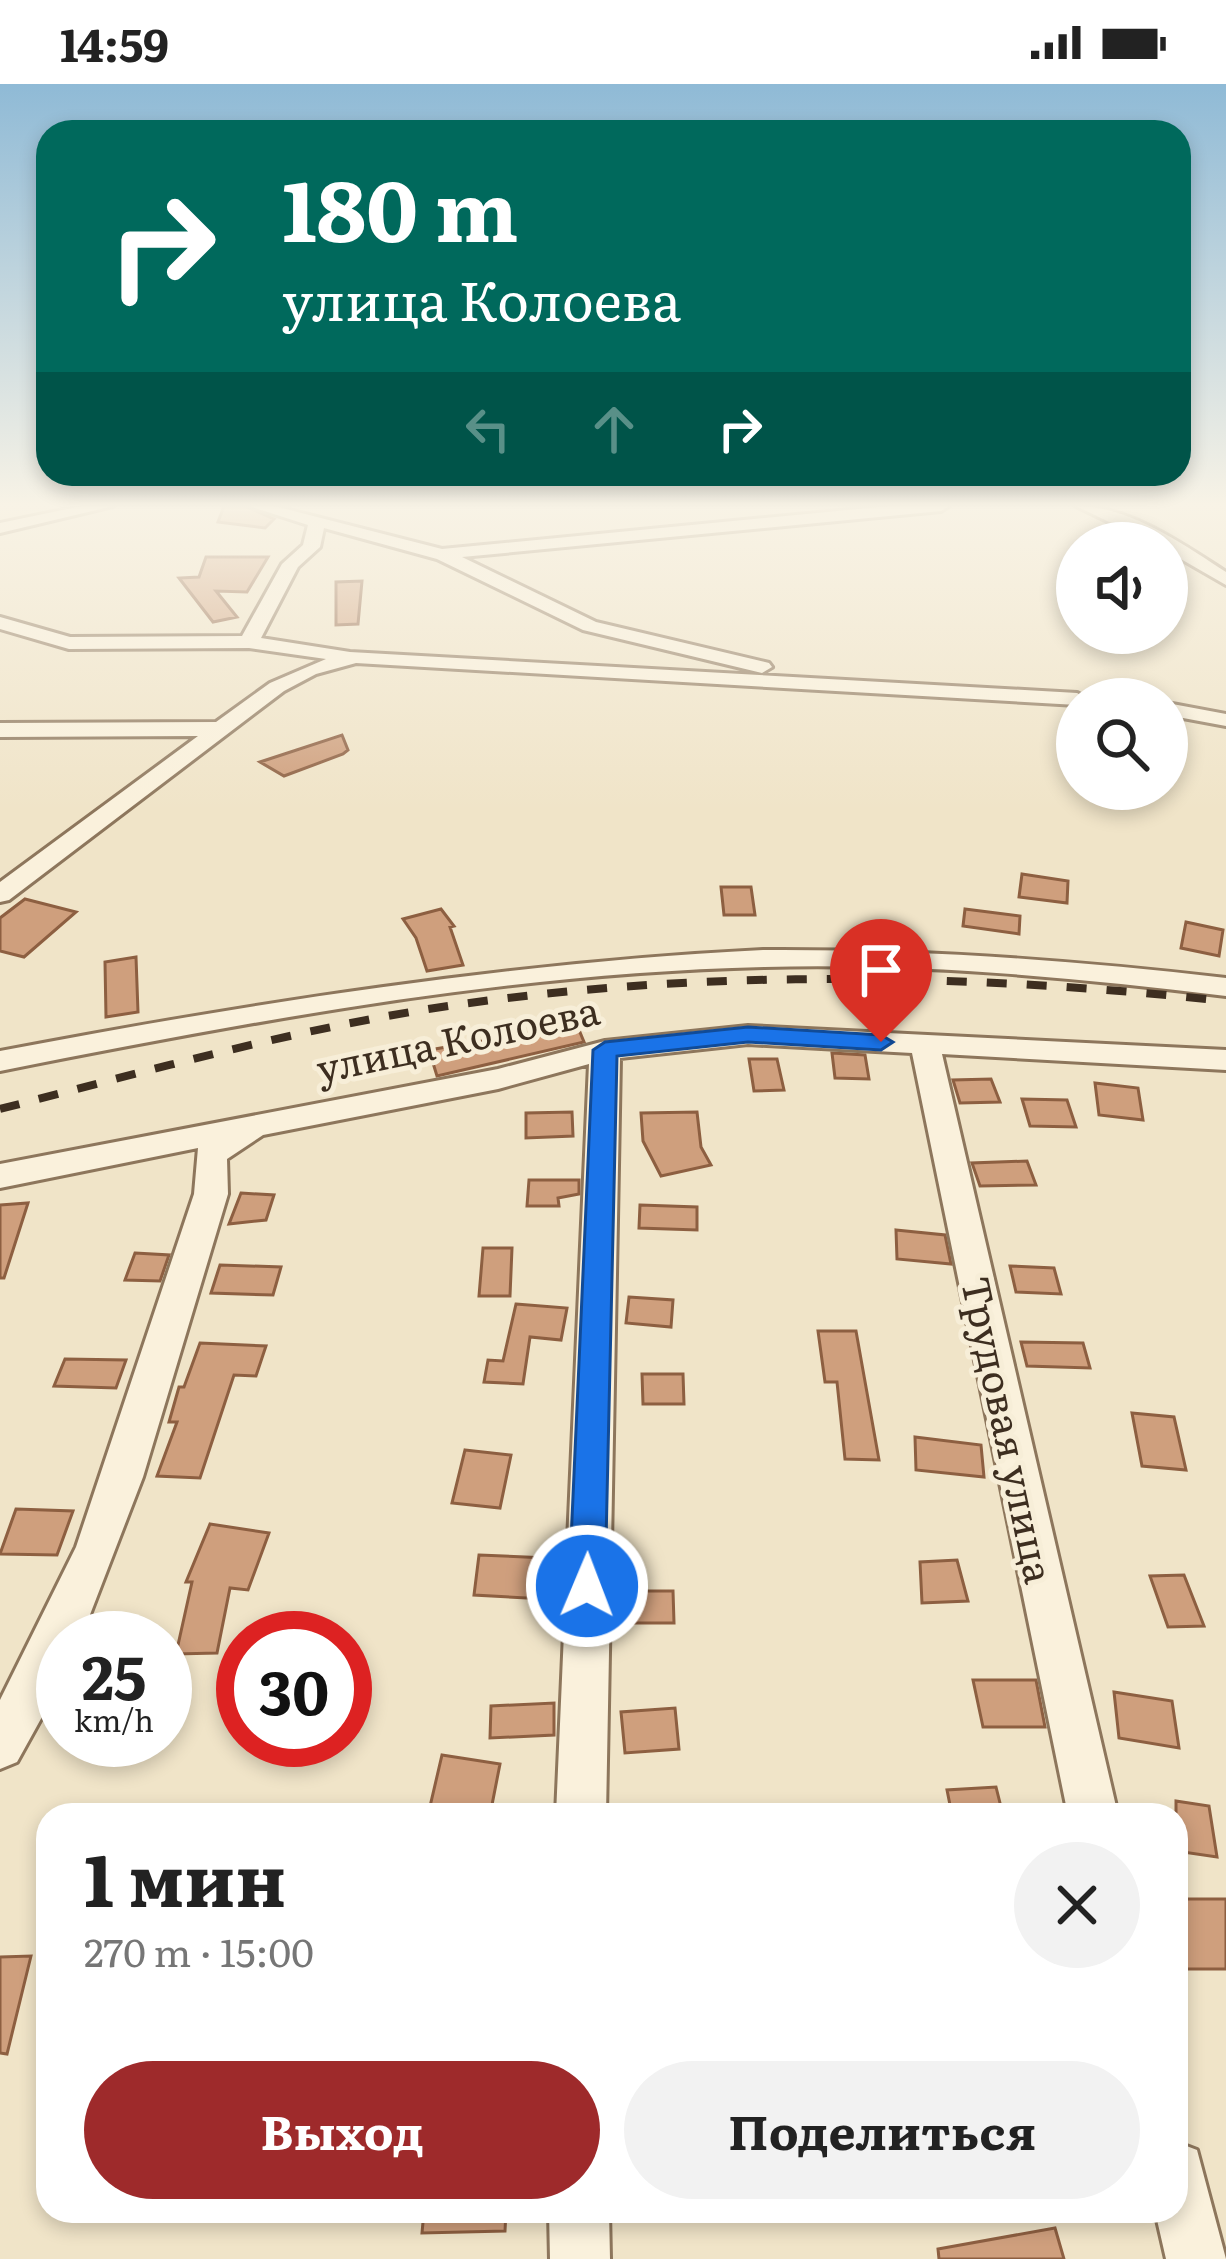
<!DOCTYPE html>
<html lang="ru">
<head>
<meta charset="utf-8">
<style>
  body { margin:0; font-family:Literata,serif; background:#f2f2f2; color:#222; height:100vh; display:flex; flex-direction:column; font-size:45px; white-space:nowrap }
  * { box-sizing:border-box; margin:0 }
  p { font-size:39px; color:#767676 }
  .icon { flex:none; width:66px; height:66px; fill:none; stroke:currentColor; stroke-width:2; stroke-linecap:round; stroke-linejoin:round }
  .map { position:relative; flex:1; overflow:hidden }
  .drawer { position:absolute; left:36px; top:1719px; width:1152px; height:420px; display:flex; flex-direction:column; background:#fff; border-radius:36px; box-shadow:0 6px 18px #0003 }
  .drawer>* { flex:none }
  .guide { position:absolute; left:36px; top:36px; width:1155px; height:366px; border-radius:36px; box-shadow:0 6px 18px #0003; background:#00695c; color:#fff; overflow:hidden }
  .fabs { position:absolute; left:1056px; top:438px; display:grid; gap:24px }
  .fabs a { display:grid; place-items:center; width:132px; height:132px; border-radius:50%; background:#fff; box-shadow:0 6px 18px #0003; font-size:60px }
  .speed { position:absolute; left:36px; top:1527px; display:flex; gap:24px; font-size:60px; font-weight:700; text-align:center }
  .speed>* { display:grid; place-content:center; width:156px; height:156px; border-radius:50%; background:#fff; box-shadow:0 6px 18px #0003; line-height:1 }
  .speed small { font-size:30px; font-weight:400 }
  .speed .limit { border:18px solid #d22; background:#fff; color:#111 }
  .pin { position:absolute; display:grid; place-items:center; width:102px; height:102px; color:#fff; margin:-123px -51px; border-radius:50% 50% 50% 0; rotate:-45deg; box-shadow:0 0 12px #0007 }
  .pin .icon { rotate:45deg }
  .me { position:absolute; width:132px; margin:-66px; rotate:1deg; stroke-linejoin:round; filter:drop-shadow(0 0 9px #0008) }
  .turn { display:flex; align-items:center; gap:42px; height:252px; padding:0 48px; font-size:54px }
  .turn .icon { width:156px; height:156px; stroke-width:2.5 }
  .turn b { display:block; font-size:84px; line-height:102px }
  .lanes { display:flex; align-items:center; height:114px; padding:0 48px; background:#0003; justify-content:center; gap:60px; direction:ltr }
  .lanes .off { opacity:.35 }
  .round { display:grid; place-items:center; flex:none; width:126px; height:126px; border-radius:63px; background:#f2f2f2 }
  .overview { display:flex; align-items:center; justify-content:space-between; height:204px; padding:0 48px }
  h1 { font-size:72px; font-weight:700; line-height:90px }
  .primary-button { display:flex; gap:24px; margin-top:auto; padding:24px 48px }
  .primary-button a { flex:1; height:138px; border-radius:72px; background:#9e2a2b; color:#fff; font-size:48px; font-weight:700; line-height:138px; text-align:center }
  .primary-button a+a { background:#f2f2f2; color:#222 }
  .status { display:flex; justify-content:space-between; align-items:center; height:84px; padding:0 60px; background:#fff; direction:ltr }
  .status svg { height:33px; fill:currentColor }
  .map>svg:first-child { display:block }
  .building { fill:#cf9f7d; stroke:#8d5f41; stroke-width:3 }
  .lines { fill:none; stroke-linecap:round; stroke-linejoin:round }
  .minor-casing { stroke:#8d765c; stroke-width:6 }
  .minor { fill:#faf1dc; fill-rule:evenodd }
  .rail { stroke:#3d2e20; stroke-width:8; stroke-dasharray:20 20; stroke-linecap:butt }
  .route { fill:#1a73e8; stroke:#114b97; stroke-width:3 }
  .labels { text-anchor:middle; stroke-width:10; stroke-linejoin:round; paint-order:stroke }
  .street-label { font-size:39px; fill:#3d2e20; stroke:#f7eed8 }
</style>
</head>
<body>
<div class="status"><b>14:59</b><svg viewBox="0 0 49 12"><path d="M0 12V9h3v3zM5 12V6h3v6zM10 12V3h3v9zM15 12V0h3v12zM26 1h20v11H26zM47 4h2v5h-2z"/></svg></div>
<div class="map">
<svg width="1226" height="2175" viewBox="0 0 1226 2175">
  <rect width="100%" height="100%" fill="#f0e4c8"/>
  <path class="building" d="M224,422H245L274,435L265,444L218,438Z
    M206,473H268L247,508L216,507L237,533L213,538L179,494L199,493Z
    M362,497L358,540L336,541V498Z
    M342,651L348,666L343,670L284,692L260,678Z
    M1022,790L1068,797L1067,819L1019,813Z
    M721,803H751L755,831H724Z
    M25,815L76,828L24,873L0,867V834Z
    M441,825L454,842L450,843L463,881L427,887L416,854L403,835Z
    M965,825L1020,832L1019,850L963,842Z
    M1186,838L1223,846L1219,872L1181,864Z
    M136,873L138,928L106,933L105,878Z
    M577,941L584,958L437,992L429,966Z
    M832,969L865,971L869,995L835,994Z
    M749,975H777L784,1006L754,1007Z
    M991,995L1000,1018L960,1019L953,996Z
    M1095,999L1138,1004L1143,1036L1099,1031Z
    M1022,1015L1067,1016L1076,1043L1030,1042Z
    M572,1028L573,1052L526,1054V1029Z
    M697,1028L701,1063L711,1081L661,1092L643,1057L641,1029Z
    M1027,1077L1036,1101L980,1102L972,1079Z
    M529,1096H579V1110L558,1114L559,1122H527Z
    M241,1109L274,1111L266,1136L229,1140Z
    M28,1119L4,1194H0V1121Z
    M640,1121L697,1123V1146L639,1144Z
    M896,1146L945,1151L951,1180L897,1175Z
    M483,1164H512L510,1212H479Z
    M135,1169L169,1171L160,1197L125,1196Z
    M220,1181L281,1183L273,1211L211,1209Z
    M1010,1182L1054,1184L1061,1210L1016,1208Z
    M629,1213L673,1216L671,1243L626,1239Z
    M516,1220L567,1224L561,1256L530,1253L523,1300L484,1298L488,1276L503,1277Z
    M818,1247H856L879,1376L845,1375L837,1298H825Z
    M1021,1258L1083,1259L1090,1284L1027,1282Z
    M200,1259L266,1262L256,1292L234,1291L200,1394L157,1392L177,1338H169L179,1303H184Z
    M65,1275L126,1276L116,1304L54,1302Z
    M642,1290H683L684,1320H643Z
    M1132,1329L1174,1333L1186,1386L1142,1382Z
    M915,1353L981,1361L984,1393L916,1386Z
    M465,1366L511,1371L500,1424L452,1419Z
    M16,1425L73,1427L57,1471L0,1470Z
    M210,1440L269,1449L248,1506L230,1504L217,1569L176,1570L192,1498H186Z
    M479,1471L547,1474L544,1515L474,1511Z
    M957,1476L968,1517L922,1519L920,1478Z
    M1184,1491L1204,1542L1168,1543L1150,1492Z
    M627,1507H673L674,1539H627Z
    M973,1596H1036L1045,1643H983Z
    M1114,1608L1172,1617L1179,1664L1119,1654Z
    M554,1619V1651L490,1654L491,1622Z
    M675,1624L679,1665L625,1669L621,1628Z
    M442,1671L500,1680L490,1731H428Z
    M996,1703L1003,1731H952L947,1706Z
    M1176,1717L1209,1722L1217,1773L1176,1767Z
    M1176,1815H1226V1885H1184L1176,1858Z
    M31,1872L7,1970L0,1969V1873Z
    M424,2127H506L505,2147L422,2149Z
    M1055,2144L1064,2175H939L938,2165Z"/>
  <g class="lines">
    <defs>
      <path id="minor" d="M82,422H113L0,449V439Z
        M249,422H274L442,465L890,422H949L941,427L462,473L596,538L769,579L772,583L762,589L583,546L437,475L324,444L320,463L298,483L261,554L350,568L1077,609L1088,615H1077V621L356,579L316,590L284,607L9,816L0,818V798L198,652L0,653V639L216,638L270,599L326,575L249,564L69,565L0,545V533L70,553L242,552L282,480L303,461L308,441Z
        M1076,422C1129,422 1183,460 1226,488V501L1167,467V459H1153Z
        M1167,619L1226,630V642L1167,631Z
        M763,866C919,865 1071,876 1226,894V912C1072,893 919,879 764,883C507,889 252,937 0,987V967C253,919 505,879 763,866Z
        M748,942L1226,966V986L942,970L1118,1731H1068L912,969L748,960L620,974L606,1731H556L589,980L498,1005L263,1051L227,1075L228,1110L143,1393L81,1554H63V1592L53,1613L17,1678L0,1685V1616L76,1463L194,1110L198,1064L0,1104V1080L498,985L605,957Z
        M1176,2058L1197,2066L1226,2175H1166L1155,2127H1176Z
        M549,2127H609L610,2175H550Z"/>
    </defs>
    <use href="#minor" class="minor-casing"/>
    <use href="#minor" class="minor"/>
    <path class="rail" d="M0,1025C144,988 288,947 435,924C698,884 962,889 1226,917"/>
  </g>
  <linearGradient id="sky" x2="0" y2="1"><stop stop-color="#8fbad6"/><stop offset="0.58" stop-color="#f8f3e6"/><stop offset="1" stop-color="#f8f3e6" stop-opacity="0"/></linearGradient>
  <rect width="1226" height="726" fill="url(#sky)"/>
  <path class="route" d="M748,943L881,951L893,958L881,966L748,958L617,972L605,1502L600,1513L587,1518L574,1513L569,1502L593,966L605,958Z"/>
  <g class="labels">
    <g class="street-label">
      <text transform="translate(458 956) rotate(-12)" y="14">улица Колоева</text>
      <text transform="translate(1007 1346) rotate(78)" y="14">Трудовая улица</text>
    </g>
  </g>
</svg>
<div class="fabs">
<a><svg class="icon" aria-label="sound" viewBox="0 0 24 24"><path d="M4 9h4l5-4v14l-5-4H4zM17 9q2 3 0 6"/></svg></a>
<a><svg class="icon" aria-label="search" viewBox="0 0 24 24"><circle cx="10" cy="10" r="6"/><path d="M15 15l6 6"/></svg></a>
</div>
<div class="speed"><div>25<small>km/h</small></div><div class="limit">30</div></div>
<div class="pin" style="left:881px;top:958px;background:#d93025"><svg class="icon" aria-label="arrive" viewBox="0 0 24 24"><path d="M6 21V4h12l-3 4 3 4H6"/></svg></div>
<svg class="me" style="left:587px;top:1502px" viewBox="-20 -20 40 40"><circle r="17" fill="#1a73e8" stroke="#fff" stroke-width="3"/><path d="M0-11L8 9 0 5-8 9z" fill="#fff"/></svg>
<div class="guide">
<div class="turn"><svg class="icon" aria-label="right" viewBox="0 0 24 24"><path d="M7 20v-9h11M14 6l5 5-5 5"/></svg><div><b>180 m</b>улица Колоева</div></div>
<div class="lanes"><svg class="icon off" aria-label="left" viewBox="0 0 24 24"><path d="M17 20v-9H6M10 6l-5 5 5 5"/></svg><svg class="icon off" aria-label="ahead" viewBox="0 0 24 24"><path d="M12 20V5M6 11l6-6 6 6"/></svg><svg class="icon" aria-label="right" viewBox="0 0 24 24"><path d="M7 20v-9h11M14 6l5 5-5 5"/></svg></div>
</div>
<section class="drawer">
<div class="overview"><div><h1>1 мин</h1><p>270 m · 15:00</p></div><a class="round"><svg class="icon" aria-label="close" viewBox="0 0 24 24"><path d="M6 6l12 12M18 6L6 18"/></svg></a></div>
<div class="primary-button"><a>Выход</a><a>Поделиться</a></div>
</section>
</div>
</body>
</html>
